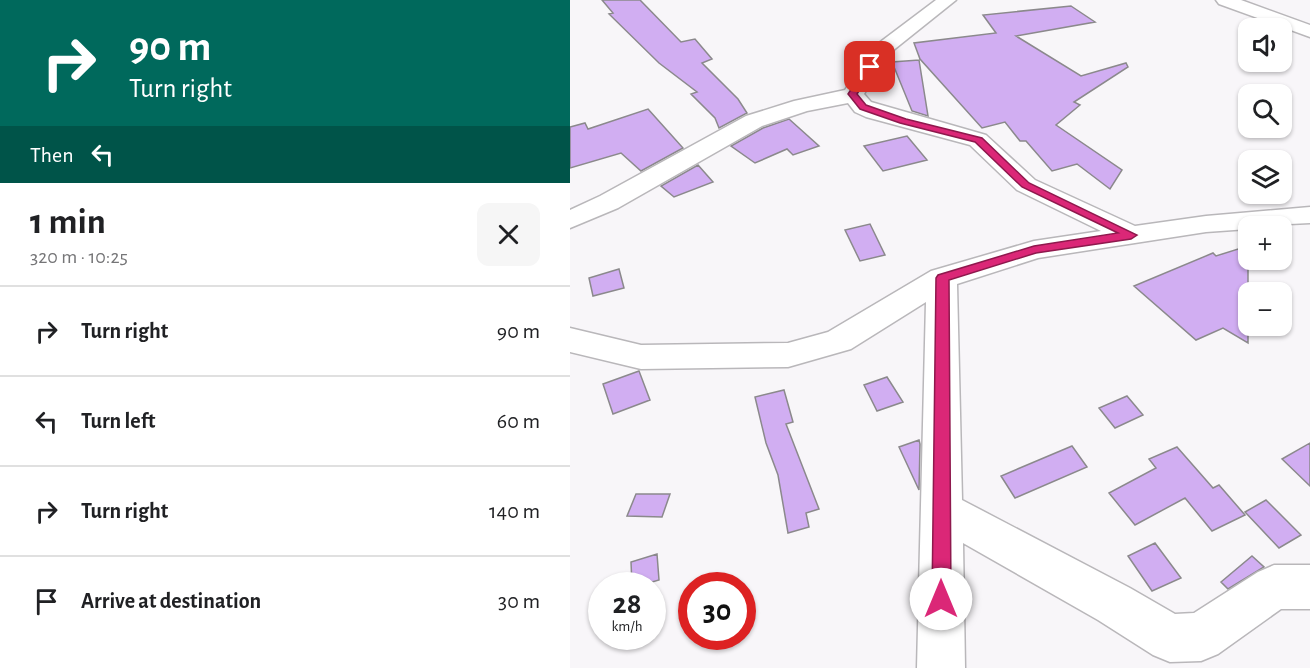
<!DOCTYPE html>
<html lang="en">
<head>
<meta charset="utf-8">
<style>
  body { margin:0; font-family:"Alegreya Sans",sans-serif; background:#f6f6f6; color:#202124; height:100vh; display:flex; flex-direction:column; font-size:22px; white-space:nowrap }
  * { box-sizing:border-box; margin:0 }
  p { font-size:20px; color:#757577 }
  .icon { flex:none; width:33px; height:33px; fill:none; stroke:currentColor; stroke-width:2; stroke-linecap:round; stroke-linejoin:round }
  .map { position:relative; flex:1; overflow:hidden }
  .sheet { display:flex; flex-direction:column; background:#fff; width:570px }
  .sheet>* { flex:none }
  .guide { background:#00695c; color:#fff; overflow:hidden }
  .controls { position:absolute; left:668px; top:18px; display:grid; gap:12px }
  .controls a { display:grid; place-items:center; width:54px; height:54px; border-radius:12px; background:#fff; box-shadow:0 2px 4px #0004; font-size:30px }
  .speed { position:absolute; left:18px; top:572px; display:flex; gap:12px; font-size:30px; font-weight:700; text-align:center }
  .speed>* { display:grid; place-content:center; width:78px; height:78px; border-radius:50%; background:#fff; box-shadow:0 2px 4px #0004; line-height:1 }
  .speed small { font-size:15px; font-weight:400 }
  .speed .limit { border:9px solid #d22; background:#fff; color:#111 }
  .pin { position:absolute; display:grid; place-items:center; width:51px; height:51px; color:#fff; margin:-26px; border-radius:12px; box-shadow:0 3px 9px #0006 }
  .me { position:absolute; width:66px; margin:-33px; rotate:0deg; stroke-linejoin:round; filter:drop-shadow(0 0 4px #0008) }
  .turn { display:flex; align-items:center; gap:21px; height:126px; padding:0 30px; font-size:27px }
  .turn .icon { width:78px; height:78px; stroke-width:2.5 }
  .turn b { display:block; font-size:42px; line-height:51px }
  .then { display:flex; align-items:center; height:57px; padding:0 30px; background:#0003; gap:12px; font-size:22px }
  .round { display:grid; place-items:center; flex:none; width:63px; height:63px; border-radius:12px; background:#f6f6f6 }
  .head { display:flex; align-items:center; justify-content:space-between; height:102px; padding:0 30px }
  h1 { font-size:36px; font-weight:700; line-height:45px }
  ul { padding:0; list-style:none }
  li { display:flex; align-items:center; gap:18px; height:90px; padding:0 30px; border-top:2px solid #e0e0e0 }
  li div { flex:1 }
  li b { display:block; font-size:22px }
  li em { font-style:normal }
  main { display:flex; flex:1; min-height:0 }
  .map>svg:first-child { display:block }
  .building { fill:#d1aef2; stroke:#8b898c; stroke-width:1.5 }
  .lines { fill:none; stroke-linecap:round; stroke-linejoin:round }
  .minor-casing { stroke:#b9b7ba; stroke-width:3 }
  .minor { fill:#fff; fill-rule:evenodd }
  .route { fill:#db2777; stroke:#8e194d; stroke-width:1.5 }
</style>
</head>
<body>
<main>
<section class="sheet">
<div class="guide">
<div class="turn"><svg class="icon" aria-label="right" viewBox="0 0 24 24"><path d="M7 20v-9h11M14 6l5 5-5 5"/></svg><div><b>90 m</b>Turn right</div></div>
<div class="then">Then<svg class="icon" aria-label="left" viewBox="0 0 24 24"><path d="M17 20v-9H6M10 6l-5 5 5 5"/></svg></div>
</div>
<div class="head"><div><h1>1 min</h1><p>320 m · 10:25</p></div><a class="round"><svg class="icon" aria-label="close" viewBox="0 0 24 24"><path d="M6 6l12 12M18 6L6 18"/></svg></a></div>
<ul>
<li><svg class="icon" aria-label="right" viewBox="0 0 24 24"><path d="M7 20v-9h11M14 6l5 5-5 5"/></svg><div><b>Turn right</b></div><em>90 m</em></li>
<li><svg class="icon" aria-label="left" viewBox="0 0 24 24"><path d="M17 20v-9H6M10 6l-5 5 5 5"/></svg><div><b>Turn left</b></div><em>60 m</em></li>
<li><svg class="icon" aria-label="right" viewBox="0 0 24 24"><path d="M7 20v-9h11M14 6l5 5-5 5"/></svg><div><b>Turn right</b></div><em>140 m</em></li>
<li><svg class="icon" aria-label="arrive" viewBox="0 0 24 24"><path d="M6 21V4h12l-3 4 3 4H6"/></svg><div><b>Arrive at destination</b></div><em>30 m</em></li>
</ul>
</section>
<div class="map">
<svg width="740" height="668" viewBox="0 0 740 668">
  <rect width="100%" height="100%" fill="#f8f6f9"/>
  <path class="building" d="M32,0H70L111,42L125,39L142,59L132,63L168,99L177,113L149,128L145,118L121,94L127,92L89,63L39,14L43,13Z
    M501,6L525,22L446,36L511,76L556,63L558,67L504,102L510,105L486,125L552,170L540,189L507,164L482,171L456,141H450L435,122L412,128L350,59L344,43L426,33L413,15Z
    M349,60L358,116L342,111L322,62Z
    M78,109L113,148L71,171L51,153L0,168V127L15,123L18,129Z
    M219,119L249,146L223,155L217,149L185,163L161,146L193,128Z
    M337,136L357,160L313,171L294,146Z
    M128,165L143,182L104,197L91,186Z
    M300,224L315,255L290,261L275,230Z
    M668,249L678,257V343L653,328L626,340L564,286L643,253L646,256Z
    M49,269L54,288L23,296L19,278Z
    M69,371L80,400L43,414L33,384Z
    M317,377L333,402L307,411L294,385Z
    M214,390L223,422L216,424L249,509L236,513L239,527L218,533L208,475L196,443L185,397Z
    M557,396L573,415L545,428L529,408Z
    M349,440L350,444L349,490L329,447Z
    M740,443V486L712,459Z
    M502,446L517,467L445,498L431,476Z
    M607,447L643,488L649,485L675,515L642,531L615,498L565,525L539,493L586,468L579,459Z
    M66,494H100L92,517L57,516Z
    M696,500L731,535L709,548L675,512Z
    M585,543L611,578L582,591L558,556Z
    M87,554L89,580L72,585H62L61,562Z
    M682,556L694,567L658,589L651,582Z"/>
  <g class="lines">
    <defs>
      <path id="minor" d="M366,0H386L316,56L294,94L301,102L416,135L465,180L565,226L636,216L740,207V223L678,226V229L636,232L468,258L387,284L392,500L560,588L605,614L624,613L688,572L704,565H740V609H711L648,654L631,661L600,662L583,655L528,620L393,543L395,668H347L356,302L281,349L218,367L71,369L0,352V328L71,345L218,343L258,332L361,271L464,241L531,231L447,190L400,145L296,117L285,112L278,103L237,111L192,126L48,208L0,228V210L30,196L176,116L224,101L275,90L301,49Z
        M646,0H671L740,25V37L649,4Z"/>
    </defs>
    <use href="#minor" class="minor-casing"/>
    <use href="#minor" class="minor"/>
  </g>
  <path class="route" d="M297,65L304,67L287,94L296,105L336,119L412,138L459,183L567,235L561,239L466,253L379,280L381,599L378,605L371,608L364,605L362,599L366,278L368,275L464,246L548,233L452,187L405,142L330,123L290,109L278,94Z"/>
</svg>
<div class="controls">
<a><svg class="icon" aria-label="sound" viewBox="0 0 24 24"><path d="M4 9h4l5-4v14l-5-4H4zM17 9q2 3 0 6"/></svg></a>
<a><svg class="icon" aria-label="search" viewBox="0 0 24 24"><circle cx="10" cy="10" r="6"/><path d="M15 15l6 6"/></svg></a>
<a><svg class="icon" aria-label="layers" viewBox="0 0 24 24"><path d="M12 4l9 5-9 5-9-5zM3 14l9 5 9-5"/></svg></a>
<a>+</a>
<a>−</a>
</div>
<div class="speed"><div>28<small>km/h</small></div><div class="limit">30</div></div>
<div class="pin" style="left:300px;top:67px;background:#d93025"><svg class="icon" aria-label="arrive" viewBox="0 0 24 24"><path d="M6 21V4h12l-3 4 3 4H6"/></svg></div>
<svg class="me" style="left:371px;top:599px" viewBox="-20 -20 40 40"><circle r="19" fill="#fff"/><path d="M0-13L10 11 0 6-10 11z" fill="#db2777"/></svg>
</div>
</main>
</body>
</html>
